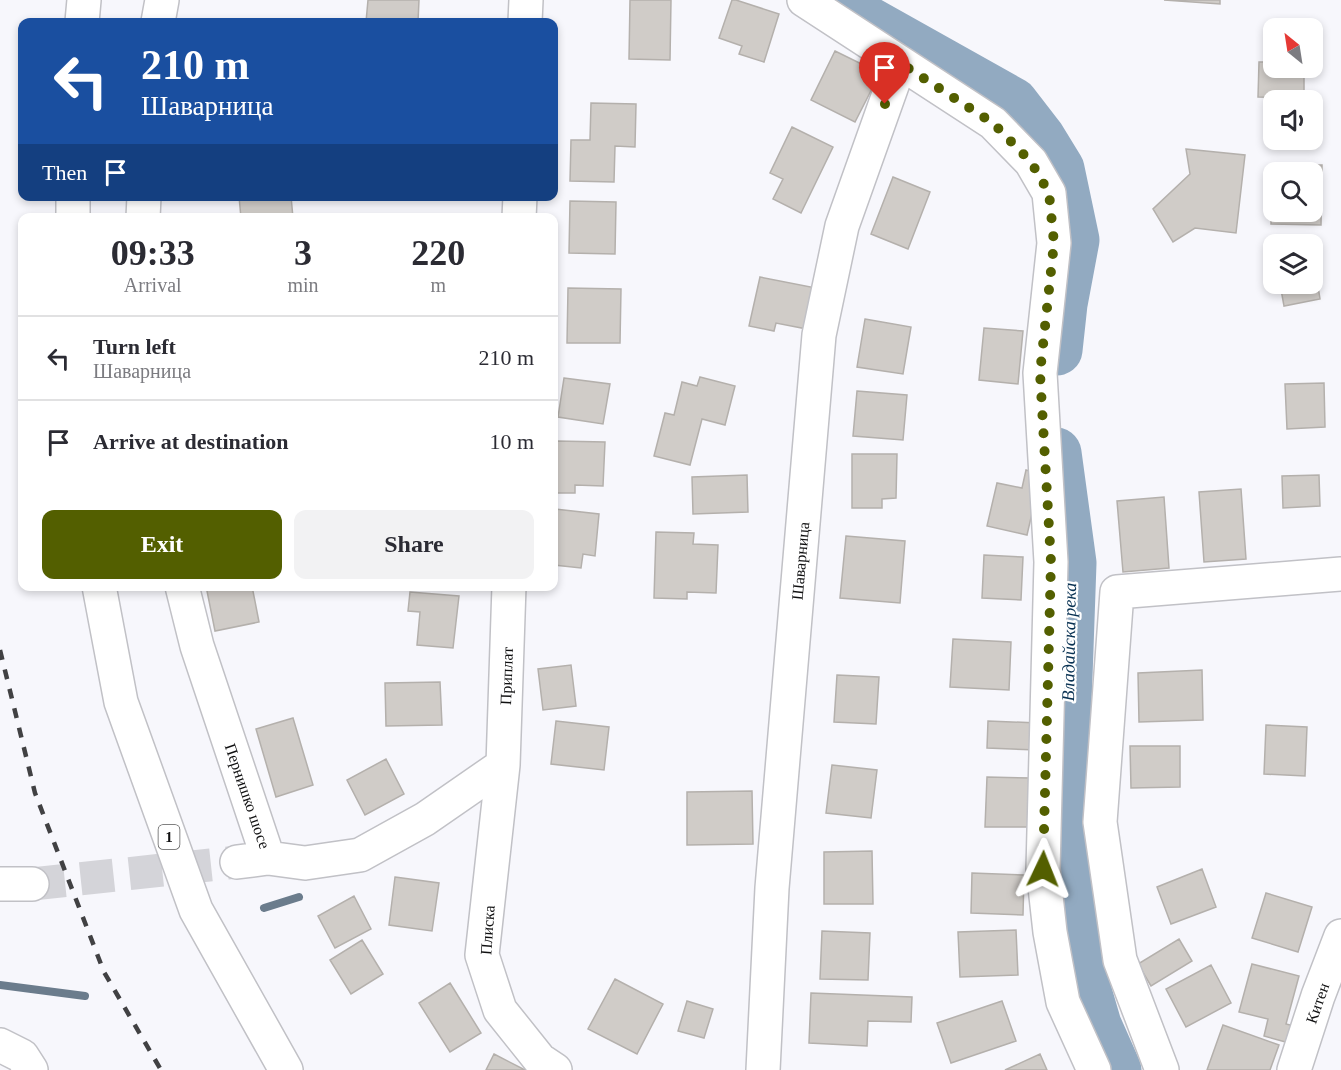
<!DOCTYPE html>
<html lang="en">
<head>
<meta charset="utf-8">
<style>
  body { margin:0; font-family:"Times New Roman",serif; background:#f2f2f3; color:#2b2b33; height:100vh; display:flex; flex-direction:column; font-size:22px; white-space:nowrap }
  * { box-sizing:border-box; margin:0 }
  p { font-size:20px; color:#7c7c81 }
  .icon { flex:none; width:33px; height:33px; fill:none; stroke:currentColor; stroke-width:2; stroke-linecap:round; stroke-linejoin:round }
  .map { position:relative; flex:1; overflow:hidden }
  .side { position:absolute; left:18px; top:213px; width:540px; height:378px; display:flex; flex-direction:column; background:#fff; border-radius:12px; box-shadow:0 3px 9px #0003 }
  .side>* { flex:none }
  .banner { position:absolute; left:18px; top:18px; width:540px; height:183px; border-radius:12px; box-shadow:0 3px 9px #0003; background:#1a4fa0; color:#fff; overflow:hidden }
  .needle { width:39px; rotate:330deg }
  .buttons { position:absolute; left:1263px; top:18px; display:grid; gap:12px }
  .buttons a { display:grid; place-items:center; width:60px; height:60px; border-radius:12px; background:#fff; box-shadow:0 3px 9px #0003; font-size:30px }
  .pin { position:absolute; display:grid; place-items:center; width:51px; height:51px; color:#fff; margin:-62px -26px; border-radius:50% 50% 50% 0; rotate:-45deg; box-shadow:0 0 6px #0007 }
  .pin .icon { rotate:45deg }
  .me { position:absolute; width:66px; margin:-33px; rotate:2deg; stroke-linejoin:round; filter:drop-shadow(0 0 4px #0008) }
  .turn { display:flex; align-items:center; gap:21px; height:126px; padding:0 24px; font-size:27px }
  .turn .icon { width:78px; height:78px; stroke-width:2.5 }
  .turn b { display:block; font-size:42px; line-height:51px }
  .then { display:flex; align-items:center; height:57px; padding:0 24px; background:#0003; gap:12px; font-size:22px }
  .eta { display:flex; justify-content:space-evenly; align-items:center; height:102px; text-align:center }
  .eta b { font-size:36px; font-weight:600; line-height:42px }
  .button { display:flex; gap:12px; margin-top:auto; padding:12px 24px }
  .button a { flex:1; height:69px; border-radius:12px; background:#535f00; color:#fff; font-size:24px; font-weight:600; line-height:69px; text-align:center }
  .button a+a { background:#f2f2f3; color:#2b2b33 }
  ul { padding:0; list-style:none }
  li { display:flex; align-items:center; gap:18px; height:84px; padding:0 24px; border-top:2px solid #e1e1e2 }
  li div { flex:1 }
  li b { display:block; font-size:22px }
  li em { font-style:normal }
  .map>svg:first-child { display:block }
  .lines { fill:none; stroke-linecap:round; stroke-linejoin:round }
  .stream { stroke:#6b7c8c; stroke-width:8 }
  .river { stroke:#92aac1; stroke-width:51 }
  .building { fill:#d0ccc8; stroke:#b4b0ac; stroke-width:1.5 }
  .street-tunnel { stroke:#d4d4d9; stroke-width:33; stroke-dasharray:33 16; stroke-linecap:butt }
  .street-casing { stroke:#c1c1c6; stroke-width:36 }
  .highway-casing { stroke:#c1c1c6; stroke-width:36 }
  .street { stroke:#fff; stroke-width:33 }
  .highway { stroke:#fff; stroke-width:33 }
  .rail { stroke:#414143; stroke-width:4.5; stroke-dasharray:10 10; stroke-linecap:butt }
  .route { stroke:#535f00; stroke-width:10; stroke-dasharray:0 18 }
  .labels { text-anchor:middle; stroke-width:4.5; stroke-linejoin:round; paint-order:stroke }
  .shield { fill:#fff; stroke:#585858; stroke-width:1.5 }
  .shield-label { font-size:15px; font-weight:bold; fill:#101011 }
  .street-label { font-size:16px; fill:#101011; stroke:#fff }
  .water-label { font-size:18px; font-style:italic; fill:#083152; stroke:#fff }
</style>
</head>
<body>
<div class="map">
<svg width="1341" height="1070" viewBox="0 0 1341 1070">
  <rect width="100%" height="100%" fill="#f7f7fc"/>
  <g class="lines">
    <path class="stream" d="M264,908L299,897
      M0,985L85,996"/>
    <path class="river" d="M839,0L865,20L1013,103L1040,138L1059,169L1074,240L1062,304L1057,350
      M1056,453L1071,563L1066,705L1065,870L1077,960L1096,1025L1116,1070"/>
  </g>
  <path class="building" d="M368,0H419L418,22H366Z
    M630,0H671L670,60L629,59Z
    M732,0H736L779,14L764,62L739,54L742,46L719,38Z
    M1164,0H1220V4Z
    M835,51L880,73L855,122L811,100Z
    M1259,62H1274V68H1304V98L1258,97Z
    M591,103L636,104L635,147L615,146L614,182L570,181L571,140H590Z
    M792,127L833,147L801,213L773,199L783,179L770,173Z
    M1186,149L1245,155L1236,233L1195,228L1173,242L1153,209L1190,174Z
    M1291,165H1322L1321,225L1271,224L1272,180H1274V212H1312V172H1290Z
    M893,177L930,192L908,249L871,234Z
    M239,196H291L293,218H241Z
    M570,201L616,202L615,254L569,253Z
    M1312,261H1314L1320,299L1284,306L1280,284H1312Z
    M760,277L816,288L807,329L776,323L774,331L749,326Z
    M568,288L621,289L620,343H567Z
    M865,319L911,327L903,374L857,367Z
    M984,328L1023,331L1018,384L979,380Z
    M700,377L735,386L725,425L702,419L690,465L654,456L665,413L674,415L682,382L697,386Z
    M564,378L610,384L603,424L558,417Z
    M1324,383L1325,427L1287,429L1285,384Z
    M857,391L907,395L903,440L853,436Z
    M557,441L605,442L603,486L575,485V493H554V446H557Z
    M852,454H897L896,498L882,499V508H852Z
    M1026,470L1041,474L1027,535L987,526L997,483L1022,488Z
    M747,475L748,512L693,514L692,477Z
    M1319,475L1320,506L1283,508L1282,476Z
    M1241,489L1246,559L1204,562L1199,492Z
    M1164,497L1169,568L1123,572L1117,501Z
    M555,509L599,514L595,556L583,554L581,568L554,565V526Z
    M656,532L694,533L693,544L718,545L716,593L687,592V599L654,598Z
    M846,536L905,541L900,603L840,598Z
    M984,555L1023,557L1021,600L982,598Z
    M206,586H252L259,622L215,631Z
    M410,592L459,596L453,648L417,645L420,612L408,611Z
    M953,639L1011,642L1009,690L950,687Z
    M571,665L576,706L543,710L538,669Z
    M1202,670L1203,720L1139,722L1138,673Z
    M837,675L879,677L876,724L834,722Z
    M440,682L442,725L386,726L385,683Z
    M293,718L313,785L276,797L256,729Z
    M556,721L609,727L604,770L551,764Z
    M988,721L1038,723L1037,750L987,748Z
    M1266,725L1307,727L1305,776L1264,774Z
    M1130,746H1180V787L1131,788Z
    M386,759L404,794L365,815L347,780Z
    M832,765L877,770L871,818L826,813Z
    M987,777L1031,778L1029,827H985Z
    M752,791L753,844L687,845V792Z
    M872,851L873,904H824V852Z
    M1202,869L1216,907L1171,924L1157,887Z
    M972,873L1024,875L1023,915L971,913Z
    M395,877L439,883L432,931L389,925Z
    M1266,893L1312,907L1298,952L1252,938Z
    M354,896L371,929L335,948L318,916Z
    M1016,930L1018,975L960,977L958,932Z
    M822,931L870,933L868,980L820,979Z
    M1179,939L1192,961L1151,986L1138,964Z
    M362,940L383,974L351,994L330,960Z
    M1252,964L1299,976L1286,1024L1298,1027L1293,1044L1264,1036L1268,1019L1239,1012Z
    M1211,965L1231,1003L1186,1027L1166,989Z
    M615,979L663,1004L637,1054L588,1029Z
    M450,983L481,1033L450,1052L419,1003Z
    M811,993L912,997L911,1022L868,1021L867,1046L809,1043Z
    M687,1001L713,1009L704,1038L678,1031Z
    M1002,1001L1016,1041L951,1063L937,1023Z
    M1223,1025L1279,1045L1270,1070H1207Z
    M494,1054L525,1070H486Z
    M1040,1054L1047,1070H1005Z"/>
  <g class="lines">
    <path class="street-tunnel" d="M32,884L237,862"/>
    <defs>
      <path id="street" d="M804,0L993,123L1031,162L1049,193L1054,243L1040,373L1051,562L1043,869L1050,932L1063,1002L1094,1070
        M158,22L162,0
        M525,22L526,0
        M143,218L144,196
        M519,218L520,196
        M182,586L197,646L268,858
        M509,586L503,765L482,955L500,1010L540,1060L555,1070
        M237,862L268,858L305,863L360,855L425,819L503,765
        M0,884H32
        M0,1045L22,1056L31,1070
        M763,1070L772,888L819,335L842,226L900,63
        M1162,1070L1120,960L1100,822L1117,592L1341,574
        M1294,1070L1318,996L1341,936"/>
      <path id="highway" d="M82,22L84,0
        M73,218V196
        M99,586L121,702L196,910L286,1070"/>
    </defs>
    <use href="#street" class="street-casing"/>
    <use href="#highway" class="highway-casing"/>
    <use href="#street" class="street"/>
    <use href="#highway" class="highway"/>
    <path class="rail" d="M0,650L35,793L104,972L161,1070"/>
  </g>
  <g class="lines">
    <path class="route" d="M885,104L900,63L993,123L1031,162L1049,193L1054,243L1040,373L1051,562L1043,869"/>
  </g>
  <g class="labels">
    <rect class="shield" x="158.5" y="825" width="21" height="24" rx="4.5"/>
    <g class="shield-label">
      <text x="169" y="842">1</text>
    </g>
    <g class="street-label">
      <text transform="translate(800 561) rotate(-85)" y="6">Шаварница</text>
      <text transform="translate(506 676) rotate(-88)" y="6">Приплат</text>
      <text transform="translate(248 796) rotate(71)" y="6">Пернишко шосе</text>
      <text transform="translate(487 930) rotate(-86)" y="6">Плиска</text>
      <text transform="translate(1317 1003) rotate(-71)" y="6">Китен</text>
    </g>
    <g class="water-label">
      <text transform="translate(1069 642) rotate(-89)" y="6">Владайска река</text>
    </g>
  </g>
</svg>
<div class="buttons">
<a><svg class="needle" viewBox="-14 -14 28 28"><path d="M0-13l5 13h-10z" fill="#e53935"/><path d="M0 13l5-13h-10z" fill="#7c7c81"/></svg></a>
<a><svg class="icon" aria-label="sound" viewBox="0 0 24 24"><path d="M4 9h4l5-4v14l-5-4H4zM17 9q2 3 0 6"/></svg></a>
<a><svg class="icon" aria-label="search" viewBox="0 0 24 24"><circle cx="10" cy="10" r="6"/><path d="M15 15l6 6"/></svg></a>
<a><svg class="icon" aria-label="layers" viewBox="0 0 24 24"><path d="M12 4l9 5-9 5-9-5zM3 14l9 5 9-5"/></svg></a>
</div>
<div class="pin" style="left:885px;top:104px;background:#d93025"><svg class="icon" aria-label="arrive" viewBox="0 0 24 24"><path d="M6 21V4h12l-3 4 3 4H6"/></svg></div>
<svg class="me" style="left:1043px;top:869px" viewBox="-20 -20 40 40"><path d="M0-17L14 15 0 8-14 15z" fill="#535f00" stroke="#fff" stroke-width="4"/></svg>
<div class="banner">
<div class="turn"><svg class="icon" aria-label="left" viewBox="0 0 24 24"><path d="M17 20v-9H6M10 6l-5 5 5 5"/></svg><div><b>210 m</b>Шаварница</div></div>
<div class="then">Then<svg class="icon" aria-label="arrive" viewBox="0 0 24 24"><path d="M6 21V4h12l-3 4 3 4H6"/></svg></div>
</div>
<section class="side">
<div class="eta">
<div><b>09:33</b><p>Arrival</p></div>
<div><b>3</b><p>min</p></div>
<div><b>220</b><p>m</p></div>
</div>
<ul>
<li><svg class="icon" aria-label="left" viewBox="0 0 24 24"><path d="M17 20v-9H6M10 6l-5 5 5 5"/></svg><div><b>Turn left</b><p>Шаварница</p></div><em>210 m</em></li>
<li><svg class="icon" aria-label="arrive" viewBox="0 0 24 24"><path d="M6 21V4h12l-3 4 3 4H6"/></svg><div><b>Arrive at destination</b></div><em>10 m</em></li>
</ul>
<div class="button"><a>Exit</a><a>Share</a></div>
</section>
</div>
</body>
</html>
